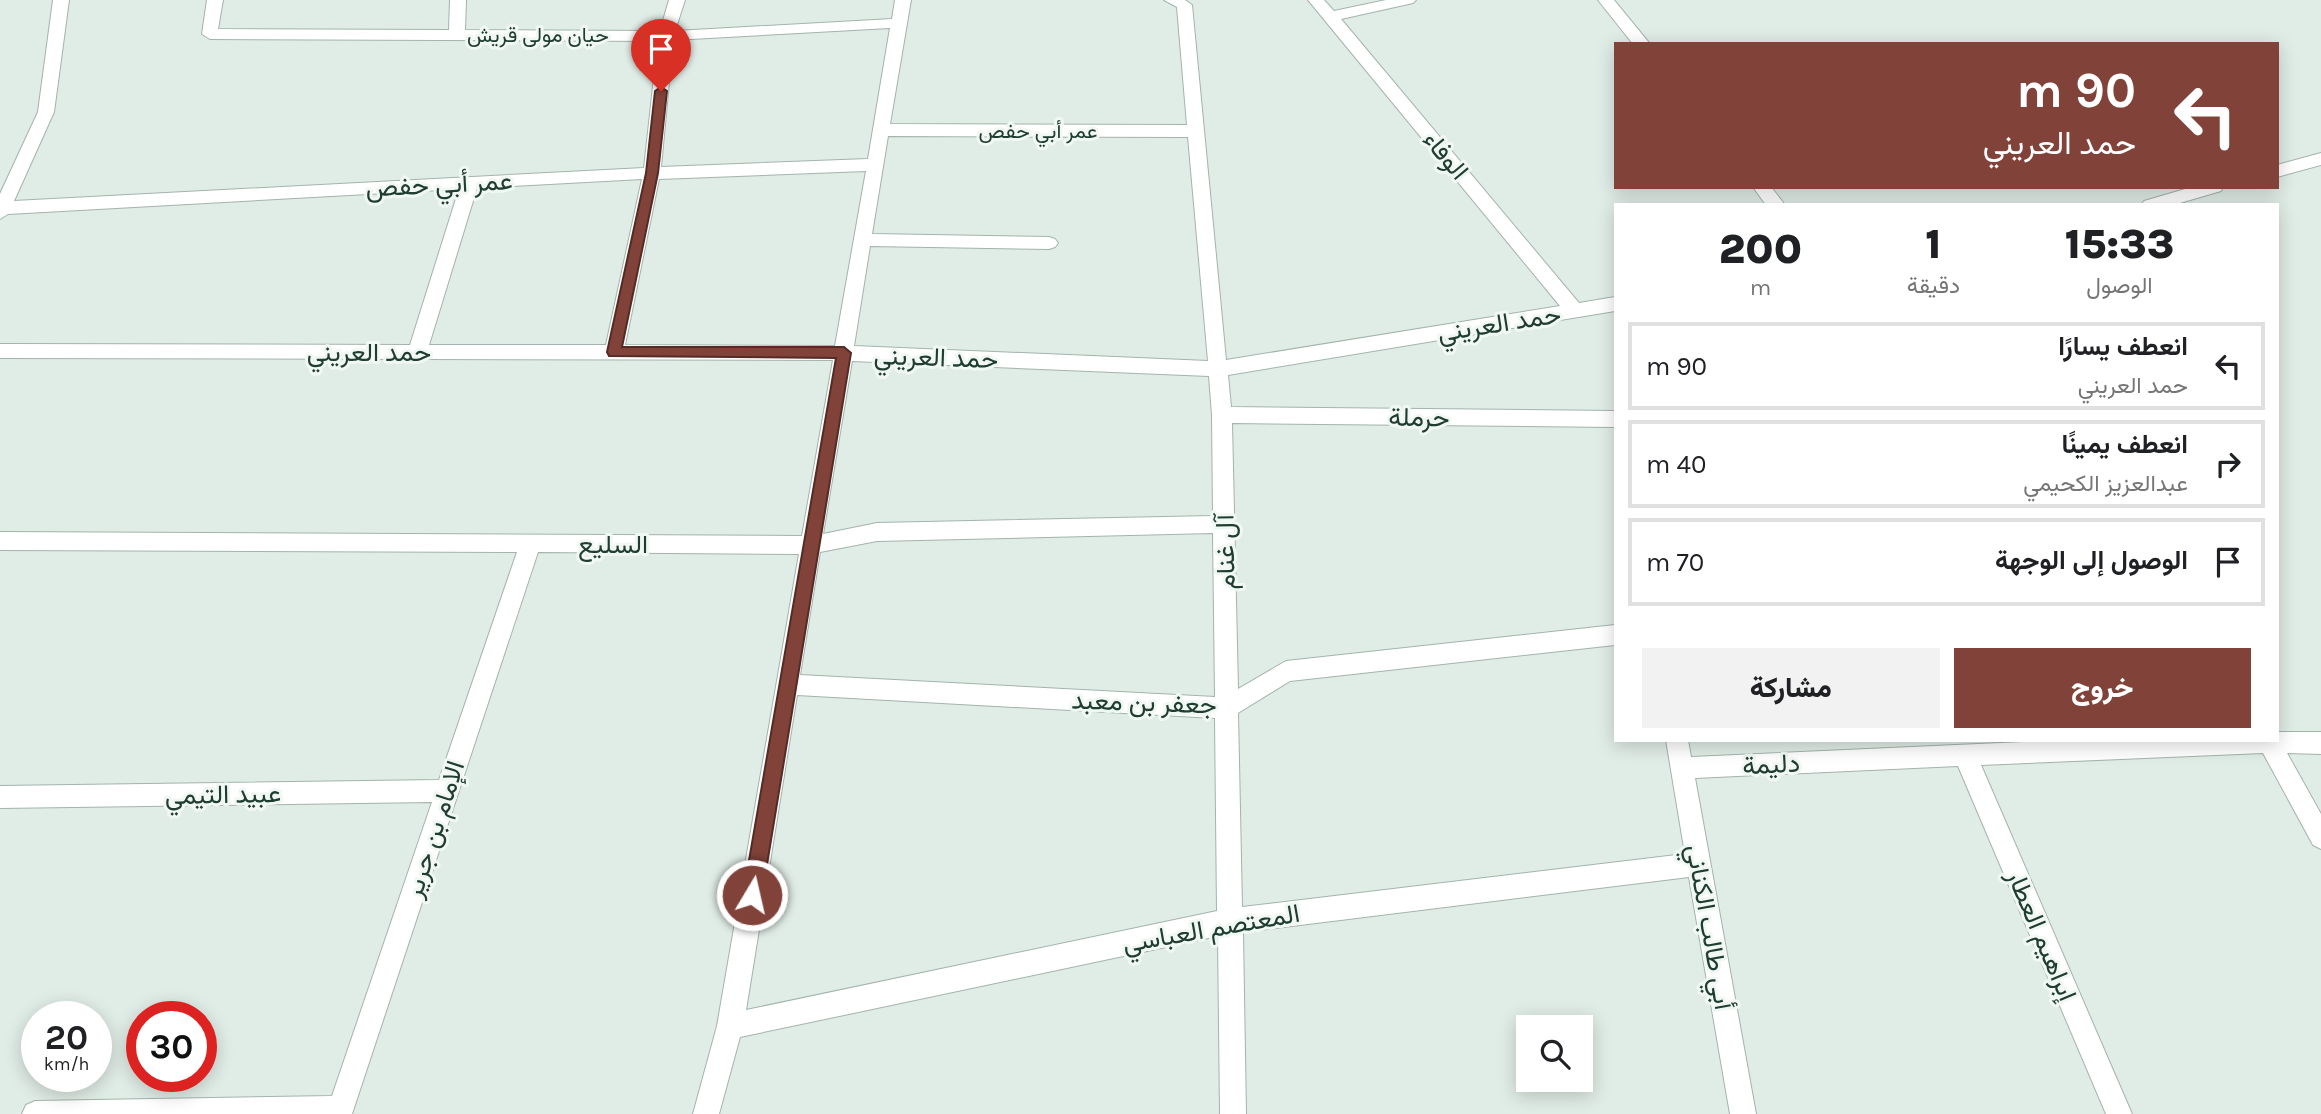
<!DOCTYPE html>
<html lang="ar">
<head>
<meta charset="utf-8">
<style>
  body { margin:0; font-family:Karla,Vazirmatn,sans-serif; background:#f2f2f2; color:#202124; direction:rtl; height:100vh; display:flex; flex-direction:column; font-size:26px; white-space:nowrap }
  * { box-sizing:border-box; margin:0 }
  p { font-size:23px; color:#757577 }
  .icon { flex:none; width:38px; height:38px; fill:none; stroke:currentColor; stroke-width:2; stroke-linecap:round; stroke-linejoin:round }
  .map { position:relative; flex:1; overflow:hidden; direction:ltr }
  .panel { position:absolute; left:1614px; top:203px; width:665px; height:539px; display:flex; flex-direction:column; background:#fff; border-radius:0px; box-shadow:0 4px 18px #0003; direction:rtl }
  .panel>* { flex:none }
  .hud { position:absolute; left:1614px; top:42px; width:665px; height:147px; border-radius:0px; box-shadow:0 4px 18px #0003; direction:rtl; background:#814239; color:#fff; overflow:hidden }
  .fabs { position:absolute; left:1516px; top:1015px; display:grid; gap:14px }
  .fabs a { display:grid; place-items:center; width:77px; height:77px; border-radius:0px; background:#fff; box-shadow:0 4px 18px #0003; font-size:35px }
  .speed { position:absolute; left:21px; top:1001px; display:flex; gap:14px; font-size:35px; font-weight:700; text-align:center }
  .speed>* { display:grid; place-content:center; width:91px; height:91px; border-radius:50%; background:#fff; box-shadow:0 4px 18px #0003; line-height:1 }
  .speed small { font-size:18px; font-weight:400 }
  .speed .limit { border:10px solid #d22; background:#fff; color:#111 }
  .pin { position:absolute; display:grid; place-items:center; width:60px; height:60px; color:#fff; margin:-72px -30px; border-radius:50% 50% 50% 0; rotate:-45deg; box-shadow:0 0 7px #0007 }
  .pin .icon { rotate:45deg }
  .me { position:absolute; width:77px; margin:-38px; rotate:9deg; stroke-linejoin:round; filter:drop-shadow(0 0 5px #0008) }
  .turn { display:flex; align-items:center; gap:24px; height:147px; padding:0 28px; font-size:32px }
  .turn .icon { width:91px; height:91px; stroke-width:2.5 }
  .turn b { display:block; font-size:49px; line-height:60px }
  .eta { display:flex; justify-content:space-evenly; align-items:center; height:119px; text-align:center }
  .eta b { font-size:42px; font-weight:800; line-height:49px }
  .cta { display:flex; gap:14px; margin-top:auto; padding:14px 28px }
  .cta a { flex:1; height:80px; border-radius:0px; background:#814239; color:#fff; font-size:28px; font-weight:800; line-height:80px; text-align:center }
  .cta a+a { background:#f2f2f2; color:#202124 }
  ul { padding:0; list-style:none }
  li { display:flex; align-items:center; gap:21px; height:88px; margin:0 14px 10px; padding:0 14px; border:4px solid #e0e0e0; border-radius:0px }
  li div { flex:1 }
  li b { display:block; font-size:26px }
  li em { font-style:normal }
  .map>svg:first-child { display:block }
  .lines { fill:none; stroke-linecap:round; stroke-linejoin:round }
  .minor-casing { stroke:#a3b4ac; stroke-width:2 }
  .minor { fill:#fff; fill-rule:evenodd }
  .route { fill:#814239; stroke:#542b25; stroke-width:2 }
  .labels { text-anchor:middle; stroke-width:6; stroke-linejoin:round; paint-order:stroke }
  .far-street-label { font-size:21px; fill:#203d32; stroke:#f1f8f4 }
  .street-label { font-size:26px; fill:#203d32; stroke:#f1f8f4 }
</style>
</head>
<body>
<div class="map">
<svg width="2321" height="1114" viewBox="0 0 2321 1114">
  <rect width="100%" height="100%" fill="#e0ece6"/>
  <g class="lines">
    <defs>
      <path id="minor" d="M53,0H69L54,112L14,201L644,168L658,41L210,39L202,34L207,0H223L218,29L449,30L450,0H466L465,30L660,31L669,0H685L675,31L892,19L895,0H911L890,124L1187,125L1177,7L1164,0H1185L1192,5L1226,360L1560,306L1308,0H1324L1334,11L1386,0H1416L1413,3L1341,19L1579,303L1615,297V311L1228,375L1231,407L1615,411V427L1232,423L1238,689L1286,661L1615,625V645L1290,681L1238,713L1242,907L1685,854L1666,740H1688L1691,757L2066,740H2277V732H2321V754L2287,753L2321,814V849L2313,845L2263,753L1981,765L2132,1114H2106L1958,766L1695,778L1756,1114H1730L1689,877L1243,932L1246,1114H1220L1218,936L740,1037L719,1114H693L717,1026L799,554L538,552L352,1114H22L26,1105L35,1101L332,1096L432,802L0,808V786L439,780L517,552L0,550V532L802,536L833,360L0,358V344L410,345L459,189L8,214L0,219V194L38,112ZM890,28L868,159L661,167L673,40ZM888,136L1188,137L1208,361L854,346L870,246L1049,249L1055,247L1058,243L1055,239L1049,237L872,234ZM866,171L835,346L625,345L659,179ZM642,179L606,345H429L477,188ZM852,361L1209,376L1212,415L1213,516L877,523L823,534ZM1213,533L1215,697L800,675L820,552L877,541ZM797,695L1215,718L1217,911L746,1010Z
        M1598,0H1614L1650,44H1633Z
        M2321,153V165L2277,177V165Z
        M1753,187H1771L1785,205H1766Z
        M2192,187H2223L2221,191L2173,205H2141L2144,201Z"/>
    </defs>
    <use href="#minor" class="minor-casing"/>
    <use href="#minor" class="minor"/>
  </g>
  <path class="route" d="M661,87L667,91L658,173L622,347H844L851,353L762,895L759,901L752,904L746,901L743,895L836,358L609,356L607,352L646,173L655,91Z"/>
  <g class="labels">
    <g class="far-street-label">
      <text x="538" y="42">حيان مولى قريش</text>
      <text x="1038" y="138">عمر أبي حفص</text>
    </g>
    <g class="street-label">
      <text transform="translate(1446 155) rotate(50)" y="9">الوفاء</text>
      <text transform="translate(439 184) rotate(-3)" y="9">عمر أبي حفص</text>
      <text transform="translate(1499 323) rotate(-9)" y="9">حمد العريني</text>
      <text x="369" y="361">حمد العريني</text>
      <text transform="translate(936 357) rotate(2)" y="9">حمد العريني</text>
      <text transform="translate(1419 417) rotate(1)" y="9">حرملة</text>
      <text x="613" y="553">السليع</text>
      <text transform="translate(1225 552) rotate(-91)" y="9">آل غنام</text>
      <text transform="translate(1144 702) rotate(2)" y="9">جعفر بن معبد</text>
      <text transform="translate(1771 764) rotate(-3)" y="9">دليمة</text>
      <text transform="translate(223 794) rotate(-1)" y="9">عبيد التيمي</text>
      <text transform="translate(434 829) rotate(-72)" y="9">الإمام بن جرير</text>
      <text transform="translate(1710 927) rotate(80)" y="9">أبي طالب الكناني</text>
      <text transform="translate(1211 928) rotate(-10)" y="9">المعتصم العباسي</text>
      <text transform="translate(2042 935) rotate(67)" y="9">إبراهيم العطار</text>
    </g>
  </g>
</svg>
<div class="fabs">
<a><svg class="icon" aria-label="search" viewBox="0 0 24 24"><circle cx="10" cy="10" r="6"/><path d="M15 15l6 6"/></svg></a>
</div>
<div class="speed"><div>20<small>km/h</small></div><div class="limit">30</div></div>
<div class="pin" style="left:661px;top:91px;background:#d93025"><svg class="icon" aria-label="arrive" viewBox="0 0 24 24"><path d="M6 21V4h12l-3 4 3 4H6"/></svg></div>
<svg class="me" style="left:752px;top:895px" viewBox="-20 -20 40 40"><circle r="17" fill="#814239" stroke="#fff" stroke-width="3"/><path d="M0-11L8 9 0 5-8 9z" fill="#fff"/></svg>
<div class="hud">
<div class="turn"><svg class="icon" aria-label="left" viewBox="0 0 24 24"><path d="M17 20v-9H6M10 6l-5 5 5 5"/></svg><div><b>90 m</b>حمد العريني</div></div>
</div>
<section class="panel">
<div class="eta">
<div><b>15:33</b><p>الوصول</p></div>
<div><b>1</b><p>دقيقة</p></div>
<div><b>200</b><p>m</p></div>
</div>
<ul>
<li><svg class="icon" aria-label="left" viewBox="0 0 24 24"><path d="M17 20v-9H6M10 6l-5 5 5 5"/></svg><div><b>انعطف يسارًا</b><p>حمد العريني</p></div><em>90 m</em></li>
<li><svg class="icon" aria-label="right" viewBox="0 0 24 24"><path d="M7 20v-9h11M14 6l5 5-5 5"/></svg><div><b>انعطف يمينًا</b><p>عبدالعزيز الكحيمي</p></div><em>40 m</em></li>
<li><svg class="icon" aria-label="arrive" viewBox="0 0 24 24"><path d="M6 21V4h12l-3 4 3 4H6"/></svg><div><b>الوصول إلى الوجهة</b></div><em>70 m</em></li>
</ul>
<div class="cta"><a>خروج</a><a>مشاركة</a></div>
</section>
</div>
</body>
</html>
